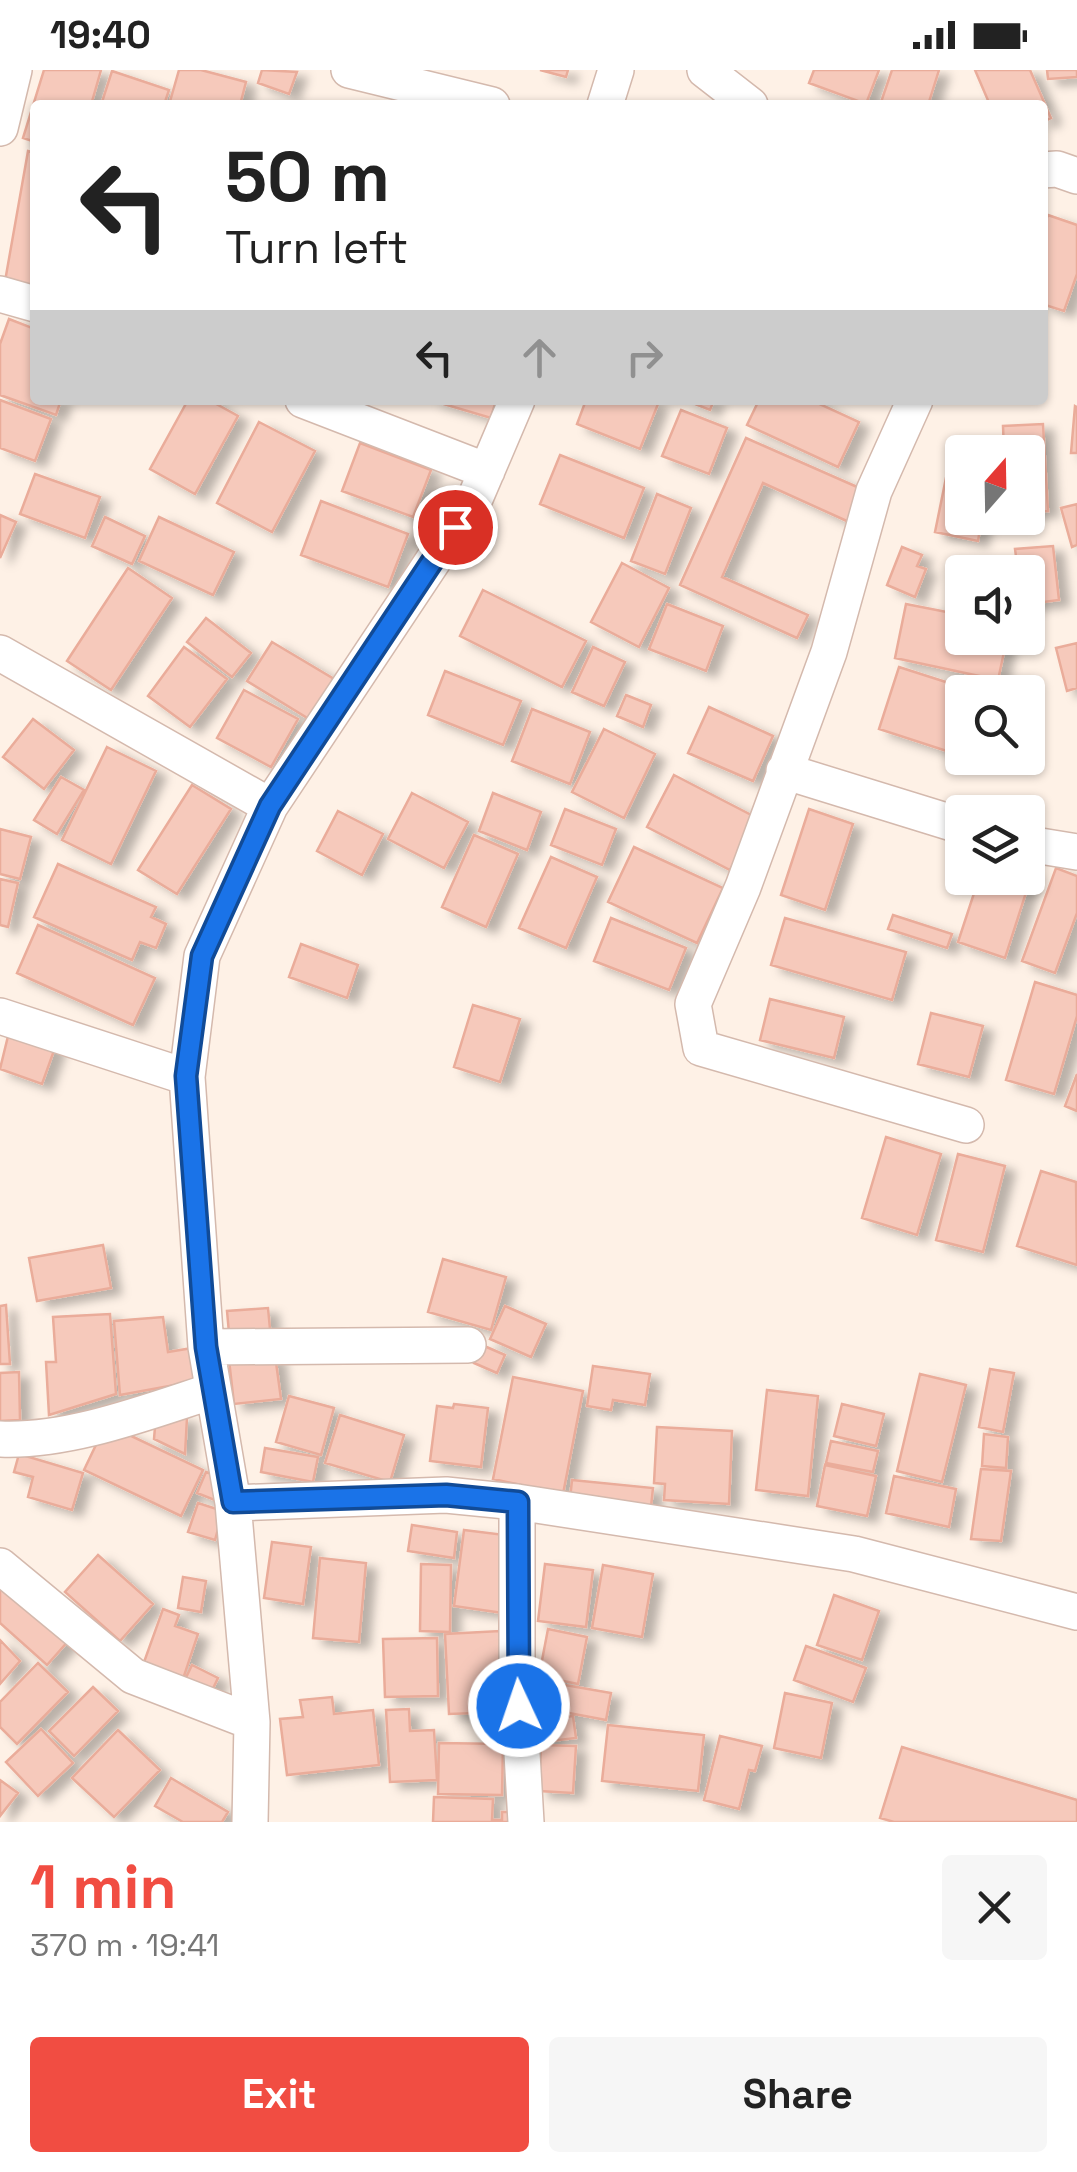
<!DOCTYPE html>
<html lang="en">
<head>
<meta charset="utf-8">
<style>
  body { margin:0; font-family:"Space Grotesk",sans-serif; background:#f6f6f6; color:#222; height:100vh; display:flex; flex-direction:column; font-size:38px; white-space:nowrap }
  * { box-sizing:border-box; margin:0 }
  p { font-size:32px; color:#767676 }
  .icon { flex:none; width:55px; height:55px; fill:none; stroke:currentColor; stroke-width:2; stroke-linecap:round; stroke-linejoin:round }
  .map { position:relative; height:1752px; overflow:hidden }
  .panel { display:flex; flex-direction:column; background:#fff; flex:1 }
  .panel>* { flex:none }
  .top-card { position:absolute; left:30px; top:30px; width:1018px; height:305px; border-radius:10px; box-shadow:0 2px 8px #0004; background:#fff; color:#222; overflow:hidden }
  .needle { width:65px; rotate:20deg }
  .controls { position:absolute; left:945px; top:365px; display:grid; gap:20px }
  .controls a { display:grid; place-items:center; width:100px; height:100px; border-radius:10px; background:#fff; box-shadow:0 2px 8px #0004; font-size:50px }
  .pin { position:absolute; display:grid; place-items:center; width:85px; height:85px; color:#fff; margin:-42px; border:5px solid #fff; border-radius:50%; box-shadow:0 2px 10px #0007 }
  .me { position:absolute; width:110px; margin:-55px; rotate:357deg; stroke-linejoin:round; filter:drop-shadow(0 0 8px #0008) }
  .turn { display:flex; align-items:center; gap:35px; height:210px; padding:0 30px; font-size:45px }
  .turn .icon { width:130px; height:130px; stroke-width:2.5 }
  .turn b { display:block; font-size:70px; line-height:85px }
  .lanes { display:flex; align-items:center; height:95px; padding:0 30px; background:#0003; justify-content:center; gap:50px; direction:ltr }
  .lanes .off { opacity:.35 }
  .round { display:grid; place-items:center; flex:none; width:105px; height:105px; border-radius:10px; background:#f6f6f6 }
  .summary { display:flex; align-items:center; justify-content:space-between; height:170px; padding:0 30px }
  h1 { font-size:60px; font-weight:600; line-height:75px; color:#f14d42 }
  .cta { display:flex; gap:20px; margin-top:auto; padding:20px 30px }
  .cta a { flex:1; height:115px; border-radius:10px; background:#f14d42; color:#fff; font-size:40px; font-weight:600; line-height:115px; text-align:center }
  .cta a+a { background:#f6f6f6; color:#222 }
  .status { display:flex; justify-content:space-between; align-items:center; height:70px; padding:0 50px; background:#fff; direction:ltr }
  .status svg { height:28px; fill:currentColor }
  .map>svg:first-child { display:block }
  .building { fill:#f6c9bb; stroke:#eaac9a; stroke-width:2.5; filter:url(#shadow) }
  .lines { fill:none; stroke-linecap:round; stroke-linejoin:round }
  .minor-casing { stroke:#d4b9ad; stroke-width:38 }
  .minor { stroke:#fff; stroke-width:35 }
  .route-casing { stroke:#114b97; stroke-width:25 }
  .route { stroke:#1a73e8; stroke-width:18 }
</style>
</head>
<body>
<div class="status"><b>19:40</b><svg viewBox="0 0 49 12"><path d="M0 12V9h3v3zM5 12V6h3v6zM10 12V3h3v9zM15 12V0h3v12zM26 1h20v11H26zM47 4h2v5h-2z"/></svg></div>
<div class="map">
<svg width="1077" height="1752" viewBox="0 0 1077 1752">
  <defs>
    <filter id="shadow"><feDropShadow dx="10" dy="6" stdDeviation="5" flood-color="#0004"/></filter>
  </defs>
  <rect width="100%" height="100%" fill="#fef1e6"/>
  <path class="building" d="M44,0H101L91,35H35V72L23,68Z
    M179,0H201L246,12L240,35H169Z
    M262,0L297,2L289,24L258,13Z
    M540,0H568L566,7Z
    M814,0H879L866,34L809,13Z
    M892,0H939L928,35H880Z
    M975,0H1030L1051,48L1042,52V35H990Z
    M1047,0H1077V7L1048,9Z
    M112,1L169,20L164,35H101Z
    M28,81L35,83V222L4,217Z
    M1048,145L1077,155V204L1064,241L1042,234V159Z
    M9,249L35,259V330H61L56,345L0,325V274Z
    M0,330L51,349L35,391L0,378Z
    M188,330H209L238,346L195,424L150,399Z
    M430,330H496L491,348Z
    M586,330H647L658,334L640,379L577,354Z
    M685,330H714L710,340Z
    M759,330H811L859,352L838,397L747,355Z
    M1075,336L1077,337V383H1071Z
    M681,340L727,358L709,404L662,386Z
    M259,352L315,381L272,462L217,433Z
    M1043,354L1048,441L1028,442V382H1004L1003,356Z
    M746,368L864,420L849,452L763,413L722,507L808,545L797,568L680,515Z
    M360,373L431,400L413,447L342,421Z
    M560,385L644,418L624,468L540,434Z
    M948,398L962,401V448H982L978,471L935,462Z
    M35,404L100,427L85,468L20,444Z
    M657,424L691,438L665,504L631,491Z
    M321,431L408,464L388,517L301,485Z
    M1077,434V475L1072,477L1061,438Z
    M0,445L16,452L0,488Z
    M105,447L145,466L132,494L92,476Z
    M159,447L234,482L213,525L139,491Z
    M1053,476L1059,530L1028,534V502H1018L1015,479Z
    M902,477L922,485L917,496L926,499L915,527L887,515Z
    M622,493L669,518L639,577L591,552Z
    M128,498L172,528L111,620L67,591Z
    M483,520L586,571L562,617L460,566Z
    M667,534L723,556L706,601L649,579Z
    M906,534L962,545V568H1007L998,610L895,588Z
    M206,548L251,583L232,607L187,572Z
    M272,572L334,609L309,649L247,611Z
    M1077,573V618L1067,621L1056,578Z
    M184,577L227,609L190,657L148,626Z
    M593,577L625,592L604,636L572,622Z
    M899,597L977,622H962V686L879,659Z
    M445,601L521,631L503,675L428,645Z
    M244,620L298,649L271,697L217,668Z
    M626,625L651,635L643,657L617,646Z
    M709,637L773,666L753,711L688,683Z
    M532,639L590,662L570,714L512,691Z
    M33,649L74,680L44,719L3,687Z
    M604,659L655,684L624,748L572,722Z
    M107,677L156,701L111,794L62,770Z
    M674,705L757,748L730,800L647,757Z
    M61,707L84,720L57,764L34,750Z
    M192,715L231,739L177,824L138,800Z
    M412,723L468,752L444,798L388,769Z
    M493,723L541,742L527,780L479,761Z
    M565,739L616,759L602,795L551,775Z
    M809,739L853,754L825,840L781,825Z
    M338,741L383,764L362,805L317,781Z
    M0,759L31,767L20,809L0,804Z
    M474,765L518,784L486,857L442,837Z
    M634,777L723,818L697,873L608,832Z
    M551,787L597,807L566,878L519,858Z
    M58,794L156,837L151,847L166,854L156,878L140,872L132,890L34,847Z
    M1056,798L1077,806V843L1055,903L1022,891Z
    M1028,803L1032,804L1005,888L958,872L979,808H1028Z
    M0,809L18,813L8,857L0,855Z
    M893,845L952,864L947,878L888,859Z
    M611,848L686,878L669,920L594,891Z
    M785,848L906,882L892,930L771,895Z
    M38,855L155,908L133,955L17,903Z
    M301,874L358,895L347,928L289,907Z
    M1035,912L1077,925V946L1054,1024L1006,1010Z
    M770,929L844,947L834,988L760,970Z
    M473,935L520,949L500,1012L454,997Z
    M931,943L983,956L969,1007L918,994Z
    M10,958L56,975L42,1014L0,999Z
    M1077,1004V1041L1065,1036Z
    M886,1067L941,1084L917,1165L862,1148Z
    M958,1084L1005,1096L983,1182L936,1170Z
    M1041,1101L1076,1112L1077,1195L1017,1176Z
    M103,1175L111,1218L37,1231L29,1188Z
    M443,1189L506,1207L491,1260L428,1242Z
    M6,1235L10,1294H0V1236Z
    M505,1236L546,1254L531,1287L490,1269Z
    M268,1238L271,1270L230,1274L227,1241Z
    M110,1244L116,1324L49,1345L46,1292H56L53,1247Z
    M163,1247L168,1282L192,1278L197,1311L120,1325L114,1251Z
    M482,1275L505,1285L497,1303L474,1293Z
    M275,1285L281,1329L234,1334L229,1290Z
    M593,1296L650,1304L645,1335L613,1330L611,1340L587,1336Z
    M990,1299L1014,1303L1003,1362L979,1357Z
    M19,1302L20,1350L0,1351V1303Z
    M920,1304L966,1315L942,1412L897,1401Z
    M513,1307L583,1321L563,1424L493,1409Z
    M767,1320L818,1326L808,1426L756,1420Z
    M289,1326L334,1338L321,1385L276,1372Z
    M454,1334L488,1338L481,1397L430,1391L437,1336L453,1338Z
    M842,1334L884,1344L876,1376L834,1366Z
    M156,1345L187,1348L185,1384L154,1369Z
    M340,1345L404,1365L390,1412L325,1393Z
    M106,1354L203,1400L181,1446L84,1400Z
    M657,1357L732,1361L729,1434L664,1430L665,1414L654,1413Z
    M984,1364L1008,1367L1006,1398L982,1396Z
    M831,1371L878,1381L873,1402L826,1393Z
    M265,1378L318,1387L313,1412L261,1402Z
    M19,1384L83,1403L72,1440L28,1427L33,1407L14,1402Z
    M825,1395L876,1406L867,1446L817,1436Z
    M981,1399L1011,1401L1001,1471L971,1469Z
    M206,1402L226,1409L217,1431L197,1423Z
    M894,1406L956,1419L949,1457L886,1443Z
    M572,1410L653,1418L651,1437L570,1429Z
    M198,1433L223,1441L215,1470L188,1462Z
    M412,1455L457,1462L454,1488L408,1481Z
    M464,1460L513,1466L503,1543L454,1536Z
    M272,1472L311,1477L303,1534L264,1528Z
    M98,1485L153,1534L120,1571L65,1522Z
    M320,1488L366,1493L359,1572L313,1568Z
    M421,1494L451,1495L450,1562L420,1561Z
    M545,1494L593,1500L586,1557L538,1551Z
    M603,1495L653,1504L642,1567L592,1558Z
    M183,1507L206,1511L201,1542L178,1538Z
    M0,1515L70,1569L47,1595L0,1553Z
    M834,1525L879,1541L862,1590L817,1575Z
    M163,1539L179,1545L175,1556L198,1564L183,1609L143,1595Z
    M548,1559L587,1567L578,1614L539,1606Z
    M500,1561L505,1642L449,1644L445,1564Z
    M437,1568L438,1626L385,1627L383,1569Z
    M0,1570L20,1591L0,1614Z
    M806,1576L866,1598L853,1632L794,1610Z
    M38,1593L68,1622L17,1674L0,1657V1632Z
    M192,1595L218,1608L207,1631L181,1618Z
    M542,1611L611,1623L606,1650L537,1637Z
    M93,1617L118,1641L74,1686L49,1661Z
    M785,1623L832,1633L821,1688L774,1678Z
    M332,1627L334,1644L373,1640L379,1695L287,1705L280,1649L303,1647L300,1630Z
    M409,1639L410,1661L434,1660L437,1710L390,1712L386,1640Z
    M573,1646L576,1668L542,1672L540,1650Z
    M608,1655L704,1665L698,1721L602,1711Z
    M41,1659L73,1693L38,1726L6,1692Z
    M118,1660L160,1700L114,1747L72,1708Z
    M720,1666L762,1676L755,1701L749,1700L739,1739L704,1730Z
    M439,1673L503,1674L502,1725L438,1724Z
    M541,1675L576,1676L573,1723L539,1721Z
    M902,1677L1077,1730V1752H894L880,1748Z
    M171,1708L228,1742L222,1752H183L155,1736Z
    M0,1710L18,1723L0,1746Z
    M434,1727L493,1729L492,1750H502V1742H520L519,1752H433Z"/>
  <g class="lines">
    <defs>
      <path id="minor" d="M349,0L492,35
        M705,0L750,35
        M605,35L616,0
        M0,58L14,0
        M1042,100L1057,99L1077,106
        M0,224L35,234
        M303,330L487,401
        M915,330L874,421L829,582L743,817L693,934L701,978L966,1055
        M0,583L270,736
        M784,701L962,756
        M1028,774L1077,782
        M0,946L187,1007
        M206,1277L468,1275
        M0,1369C69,1372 147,1342 212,1321
        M517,1432V1598L526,1752
        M233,1433L446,1425L517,1432L854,1484L1077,1542
        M0,1496L133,1606L252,1652
        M250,1752L252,1652L233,1433L206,1277L187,1007L202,886L270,736L476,426L517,330"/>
    </defs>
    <use href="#minor" class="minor-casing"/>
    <use href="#minor" class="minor"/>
  </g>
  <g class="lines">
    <defs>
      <path id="route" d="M455,457L270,736L202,886L186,1006L206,1277L233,1432L446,1425L518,1432L519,1636"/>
    </defs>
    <use href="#route" class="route-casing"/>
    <use href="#route" class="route"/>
  </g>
</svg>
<div class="controls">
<a><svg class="needle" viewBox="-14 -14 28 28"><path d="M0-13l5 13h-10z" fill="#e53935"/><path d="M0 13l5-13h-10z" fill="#767676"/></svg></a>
<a><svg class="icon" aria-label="sound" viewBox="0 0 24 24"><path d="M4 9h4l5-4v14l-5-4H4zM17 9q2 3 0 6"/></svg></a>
<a><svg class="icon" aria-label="search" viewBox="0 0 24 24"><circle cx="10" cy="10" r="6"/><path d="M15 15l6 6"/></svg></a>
<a><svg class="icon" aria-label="layers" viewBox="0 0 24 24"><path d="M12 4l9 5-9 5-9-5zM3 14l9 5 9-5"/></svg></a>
</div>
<div class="pin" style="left:455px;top:457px;background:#d93025"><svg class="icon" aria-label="arrive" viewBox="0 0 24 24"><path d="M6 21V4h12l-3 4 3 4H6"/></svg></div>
<svg class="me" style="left:519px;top:1636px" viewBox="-20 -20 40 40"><circle r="17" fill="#1a73e8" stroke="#fff" stroke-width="3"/><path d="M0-11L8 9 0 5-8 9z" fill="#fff"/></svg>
<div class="top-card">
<div class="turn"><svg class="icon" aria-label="left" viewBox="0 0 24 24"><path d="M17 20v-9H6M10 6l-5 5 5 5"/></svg><div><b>50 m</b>Turn left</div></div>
<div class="lanes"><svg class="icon" aria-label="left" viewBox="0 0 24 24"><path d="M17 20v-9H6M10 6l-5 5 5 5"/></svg><svg class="icon off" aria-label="ahead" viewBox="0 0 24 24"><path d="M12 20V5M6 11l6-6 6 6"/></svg><svg class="icon off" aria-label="right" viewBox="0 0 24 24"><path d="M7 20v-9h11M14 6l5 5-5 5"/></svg></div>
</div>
</div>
<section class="panel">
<div class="summary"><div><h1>1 min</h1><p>370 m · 19:41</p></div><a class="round"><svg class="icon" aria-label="close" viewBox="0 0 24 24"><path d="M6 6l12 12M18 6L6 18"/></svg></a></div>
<div class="cta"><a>Exit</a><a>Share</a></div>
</section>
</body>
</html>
